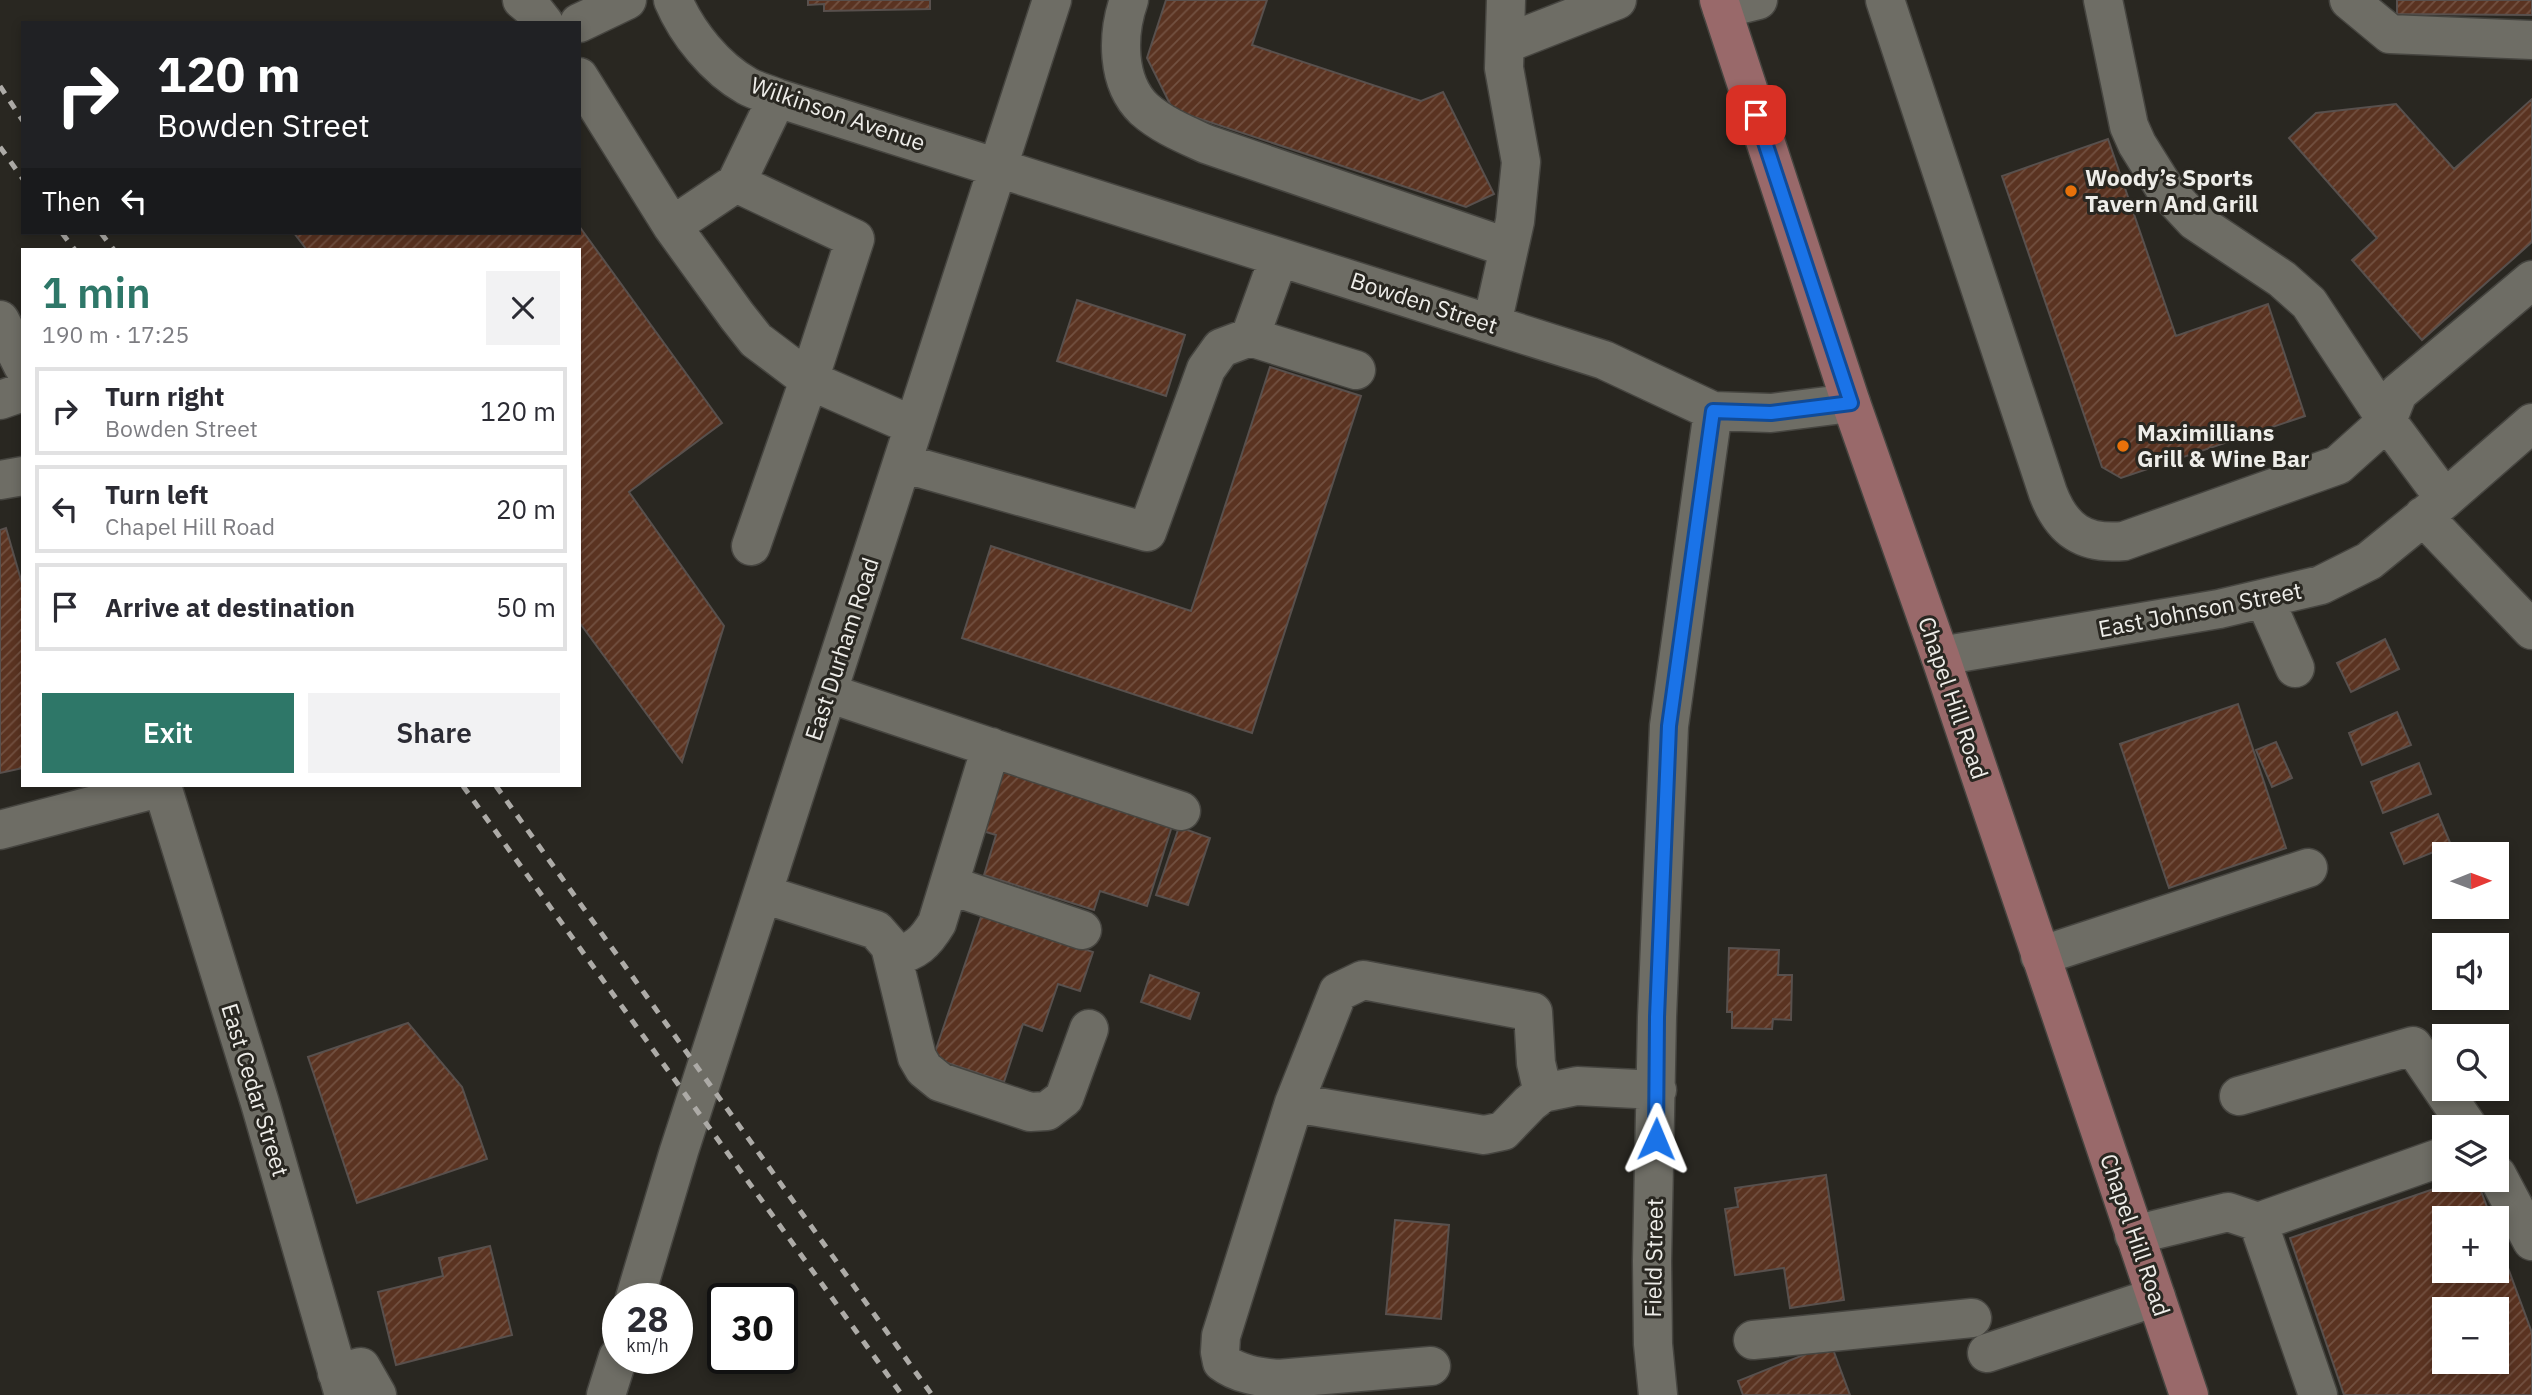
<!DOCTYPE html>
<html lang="en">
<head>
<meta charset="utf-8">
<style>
  body { margin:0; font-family:"IBM Plex Sans",sans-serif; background:#f2f2f3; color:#2b2b33; height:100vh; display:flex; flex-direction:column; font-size:26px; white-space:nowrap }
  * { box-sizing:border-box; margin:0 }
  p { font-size:23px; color:#7c7c81 }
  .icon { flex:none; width:38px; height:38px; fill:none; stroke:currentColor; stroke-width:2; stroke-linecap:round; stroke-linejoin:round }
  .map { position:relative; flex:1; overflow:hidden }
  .drawer { position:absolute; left:21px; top:248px; width:560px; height:539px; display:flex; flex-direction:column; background:#fff; border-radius:0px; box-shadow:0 4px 10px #0003 }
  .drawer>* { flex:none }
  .guide { position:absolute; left:21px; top:21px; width:560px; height:214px; border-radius:0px; box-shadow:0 4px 10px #0003; background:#202124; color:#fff; overflow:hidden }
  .needle { width:46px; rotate:89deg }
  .buttons { position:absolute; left:2432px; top:842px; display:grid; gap:14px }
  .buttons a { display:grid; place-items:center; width:77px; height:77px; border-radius:0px; background:#fff; box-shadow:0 4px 10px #0003; font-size:35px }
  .speed { position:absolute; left:602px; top:1283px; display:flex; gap:14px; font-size:35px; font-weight:700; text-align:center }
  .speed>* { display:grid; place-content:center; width:91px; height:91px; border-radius:50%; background:#fff; box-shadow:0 4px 10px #0003; line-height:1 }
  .speed small { font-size:18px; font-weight:400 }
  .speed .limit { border:4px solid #111; border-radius:10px; background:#fff; color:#111 }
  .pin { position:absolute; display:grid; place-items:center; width:60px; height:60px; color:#fff; margin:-30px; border-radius:14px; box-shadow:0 4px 10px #0006 }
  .me { position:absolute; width:77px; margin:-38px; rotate:1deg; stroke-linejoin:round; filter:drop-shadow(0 0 5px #0008) }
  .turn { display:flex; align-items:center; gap:24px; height:147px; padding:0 21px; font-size:32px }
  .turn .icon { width:91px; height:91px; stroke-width:2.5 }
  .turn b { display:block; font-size:49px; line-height:60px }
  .then { display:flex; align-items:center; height:66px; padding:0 21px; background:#0003; gap:14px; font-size:26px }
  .round { display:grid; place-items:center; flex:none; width:74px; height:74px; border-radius:0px; background:#f2f2f3 }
  .summary { display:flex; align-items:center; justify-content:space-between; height:119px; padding:0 21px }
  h1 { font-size:42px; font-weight:600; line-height:52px; color:#2e7768 }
  .primary-button { display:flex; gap:14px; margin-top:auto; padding:14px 21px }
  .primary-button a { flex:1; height:80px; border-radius:0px; background:#2e7768; color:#fff; font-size:28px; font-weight:600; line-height:80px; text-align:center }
  .primary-button a+a { background:#f2f2f3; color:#2b2b33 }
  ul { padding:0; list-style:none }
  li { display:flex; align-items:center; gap:21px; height:88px; margin:0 14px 10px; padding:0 7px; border:4px solid #e1e1e2; border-radius:0px }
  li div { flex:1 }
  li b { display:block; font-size:26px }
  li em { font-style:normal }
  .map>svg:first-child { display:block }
  .building { fill:url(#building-hatch); stroke:#58504d; stroke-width:2; fill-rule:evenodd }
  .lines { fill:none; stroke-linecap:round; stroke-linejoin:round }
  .minor-casing { stroke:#464540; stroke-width:41 }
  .major-casing { stroke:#464540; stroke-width:41 }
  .minor { stroke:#6e6d65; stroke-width:38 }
  .major { stroke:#99696a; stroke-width:38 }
  .rail { stroke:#adaba7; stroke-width:5; stroke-dasharray:9 9; stroke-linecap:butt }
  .route-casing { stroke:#114b97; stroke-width:18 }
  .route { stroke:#1a73e8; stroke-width:12 }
  .food-dot { fill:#e8710a; stroke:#292721; stroke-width:2.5 }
  .labels { text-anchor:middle; stroke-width:6; stroke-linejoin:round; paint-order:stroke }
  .street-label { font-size:23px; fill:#eeede9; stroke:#292721 }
  .poi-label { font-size:23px; font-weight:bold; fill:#eeede9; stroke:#292721; text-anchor:start }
</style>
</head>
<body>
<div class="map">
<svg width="2532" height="1395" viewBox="0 0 2532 1395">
  <defs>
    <pattern id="building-hatch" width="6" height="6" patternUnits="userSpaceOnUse" patternTransform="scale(1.75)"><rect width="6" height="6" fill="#5a3321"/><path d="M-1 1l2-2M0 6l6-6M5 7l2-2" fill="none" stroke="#725141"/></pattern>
  </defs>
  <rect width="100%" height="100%" fill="#292721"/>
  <path class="building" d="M808,0H930V9L824,11V4L808,5Z
    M1166,0H1267L1252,45L1421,101L1443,92L1494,194L1466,207L1173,110L1147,58Z
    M2397,0H2532V15L2397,14Z
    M2532,99V242L2422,340L2352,260L2377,238L2289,138L2316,113L2396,104L2454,169Z
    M2108,139L2176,336L2268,304L2305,416L2121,478L2102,467L2002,176Z
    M579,226L722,423L629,492L724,626L682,762L579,622V250H307L294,233H579Z
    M1077,300L1185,335L1166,396L1057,361Z
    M1270,367L1361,396L1252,733L962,638L991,546L1191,611Z
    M6,528L23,587V768L0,773V530Z
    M2385,639L2399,669L2351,692L2337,663Z
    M2238,704L2286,848L2169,888L2120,744Z
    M2397,712L2411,745L2362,765L2349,733Z
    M2276,742L2292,778L2272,787L2256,750Z
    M2419,763L2431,794L2383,813L2371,782Z
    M1002,771L1172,826L1147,906L1100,891L1094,910L984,875L996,835L983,831Z
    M2438,814L2451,845L2404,864L2391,833Z
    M1179,827L1210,838L1188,905L1156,895Z
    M982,914L1093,952L1080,991L1058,984L1042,1031L1023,1024L1004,1082L933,1058Z
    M1729,948L1779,950L1778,975H1792L1791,1020L1773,1019L1772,1029L1732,1028V1012H1727Z
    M1150,975L1199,993L1190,1019L1141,1002Z
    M408,1023L462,1087L487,1159L357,1203L308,1057Z
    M1826,1175L1844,1300L1790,1308L1784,1268L1735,1275L1725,1209L1738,1207L1735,1188Z
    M2460,1180H2477L2491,1218H2445V1270H2497V1238L2532,1333V1395H2344L2290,1238ZM2445,1309H2497V1362H2445Z
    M1395,1220L1449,1225L1441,1319L1386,1314Z
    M490,1246L512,1335L396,1365L378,1292L443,1276L439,1258Z
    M1831,1344L1850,1395H1743L1738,1381Z"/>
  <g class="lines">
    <defs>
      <path id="minor" d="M522,0L533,9L544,23
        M673,0C687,33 715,68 747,86C756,91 768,94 777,98L1604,360L1713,411L1771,413L1851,403
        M1129,0C1117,34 1116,82 1144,109C1162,125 1184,134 1206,144L1509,248
        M1885,0L2048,493C2062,530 2084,545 2124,541L2338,465L2387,421L2445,499
        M2103,0L2129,126L2137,144L2165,189L2195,221L2282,279L2309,303L2387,421
        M2349,0L2390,34L2532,40
        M1722,9L1758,0
        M579,23L627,0
        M1505,44L1617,0
        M579,77L672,226L737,316L756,340L809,380L751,546
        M777,98L736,183L855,239L809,380L914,426
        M672,226L736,183
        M0,320L23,366
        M1492,324L1515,221L1521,162L1504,68L1506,0
        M1250,337L1356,370
        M0,400L23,392
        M2387,421L2398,393L2532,280
        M902,463L1147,532L1206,369L1221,348L1250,337L1279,257
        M0,480L23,476
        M2423,516L2532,630
        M2265,600L2295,668
        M1940,656L2219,609L2321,585L2369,561L2445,499L2532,423
        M828,693L1181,811
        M162,786L260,1103L344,1395
        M0,830L163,787
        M949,885L1082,930
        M763,894L876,930L890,946L917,1057L924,1069L940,1082L1030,1112L1047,1111L1064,1098L1089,1029
        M2040,956L2308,868
        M893,957C916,951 925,943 937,923L991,747
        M2239,1096L2413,1046L2468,1127
        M1294,1103L1484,1135L1503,1131L1530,1103L1543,1093
        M2497,1175L2532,1241
        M2258,1222L2318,1395
        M2134,1235L2228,1212L2258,1222L2445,1156
        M635,1298L679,1151L1052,0
        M1753,1340L1972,1318
        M1987,1353L2156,1297
        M1431,1366L1278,1379C1258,1377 1238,1374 1222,1362L1220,1352L1221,1336L1294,1103L1338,992L1363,980L1533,1012L1536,1063L1543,1093L1577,1086L1657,1090
        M337,1373L361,1367L377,1395
        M606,1395L618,1357
        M1658,1395L1653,1344L1652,1261L1657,1017L1669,726L1713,411"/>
      <path id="major" d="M1719,0L1851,403L1940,656L2189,1395"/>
    </defs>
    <use href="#minor" class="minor-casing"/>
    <use href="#major" class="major-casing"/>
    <use href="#minor" class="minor"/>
    <use href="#major" class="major"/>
    <path class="rail" d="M0,86L23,121
      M0,147L23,179
      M62,233L75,250
      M101,233L114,250
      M463,786L902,1395
      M496,786L932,1395"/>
  </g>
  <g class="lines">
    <defs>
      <path id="route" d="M1656,1139L1657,1017L1669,726L1713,411L1771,413L1851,403L1756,115"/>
    </defs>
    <use href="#route" class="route-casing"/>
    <use href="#route" class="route"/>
  </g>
  <g class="food-dot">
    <circle cx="2071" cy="191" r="7"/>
    <circle cx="2123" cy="446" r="7"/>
  </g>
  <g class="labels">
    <g class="street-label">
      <text transform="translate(838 114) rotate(19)" y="8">Wilkinson Avenue</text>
      <text transform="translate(1424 303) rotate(18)" y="8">Bowden Street</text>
      <text transform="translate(2200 610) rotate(-11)" y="8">East Johnson Street</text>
      <text transform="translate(842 649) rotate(-72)" y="8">East Durham Road</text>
      <text transform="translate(1953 698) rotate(71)" y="8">Chapel Hill Road</text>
      <text transform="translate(255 1090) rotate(73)" y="8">East Cedar Street</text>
      <text transform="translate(2135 1235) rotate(71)" y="8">Chapel Hill Road</text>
      <text transform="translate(1654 1258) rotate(-89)" y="8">Field Street</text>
    </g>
    <g class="poi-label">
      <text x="2085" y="186">Woody’s Sports<tspan x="2085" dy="26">Tavern And Grill</tspan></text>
      <text x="2137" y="441">Maximillians<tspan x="2137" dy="26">Grill &amp; Wine Bar</tspan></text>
    </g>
  </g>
</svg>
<div class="buttons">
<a><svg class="needle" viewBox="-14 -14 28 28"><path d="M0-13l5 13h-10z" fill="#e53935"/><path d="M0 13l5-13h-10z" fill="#7c7c81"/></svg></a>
<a><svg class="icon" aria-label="sound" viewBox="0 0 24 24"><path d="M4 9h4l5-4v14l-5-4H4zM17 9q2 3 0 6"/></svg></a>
<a><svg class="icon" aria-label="search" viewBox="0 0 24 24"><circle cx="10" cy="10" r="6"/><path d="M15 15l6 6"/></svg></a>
<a><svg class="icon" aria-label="layers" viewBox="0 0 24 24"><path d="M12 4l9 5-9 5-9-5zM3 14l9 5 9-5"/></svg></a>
<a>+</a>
<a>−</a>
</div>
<div class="speed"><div>28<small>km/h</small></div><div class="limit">30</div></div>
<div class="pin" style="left:1756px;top:115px;background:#d93025"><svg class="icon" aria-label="arrive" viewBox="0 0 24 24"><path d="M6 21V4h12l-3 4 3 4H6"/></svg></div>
<svg class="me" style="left:1656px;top:1139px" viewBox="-20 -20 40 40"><path d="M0-17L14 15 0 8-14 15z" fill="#1a73e8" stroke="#fff" stroke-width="4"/></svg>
<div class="guide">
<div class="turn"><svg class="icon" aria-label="right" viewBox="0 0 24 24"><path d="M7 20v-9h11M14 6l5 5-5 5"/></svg><div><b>120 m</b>Bowden Street</div></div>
<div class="then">Then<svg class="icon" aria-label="left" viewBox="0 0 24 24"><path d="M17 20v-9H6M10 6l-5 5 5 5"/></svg></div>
</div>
<section class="drawer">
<div class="summary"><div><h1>1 min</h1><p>190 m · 17:25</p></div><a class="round"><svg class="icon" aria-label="close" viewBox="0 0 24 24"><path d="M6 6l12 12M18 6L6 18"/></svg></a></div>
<ul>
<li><svg class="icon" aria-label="right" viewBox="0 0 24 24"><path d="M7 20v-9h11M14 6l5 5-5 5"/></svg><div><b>Turn right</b><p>Bowden Street</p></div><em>120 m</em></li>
<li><svg class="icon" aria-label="left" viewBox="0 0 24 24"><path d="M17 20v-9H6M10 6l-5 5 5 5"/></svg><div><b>Turn left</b><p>Chapel Hill Road</p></div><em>20 m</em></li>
<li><svg class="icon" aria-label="arrive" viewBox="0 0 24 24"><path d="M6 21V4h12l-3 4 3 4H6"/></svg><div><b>Arrive at destination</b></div><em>50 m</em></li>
</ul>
<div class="primary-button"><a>Exit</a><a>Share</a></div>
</section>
</div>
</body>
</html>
